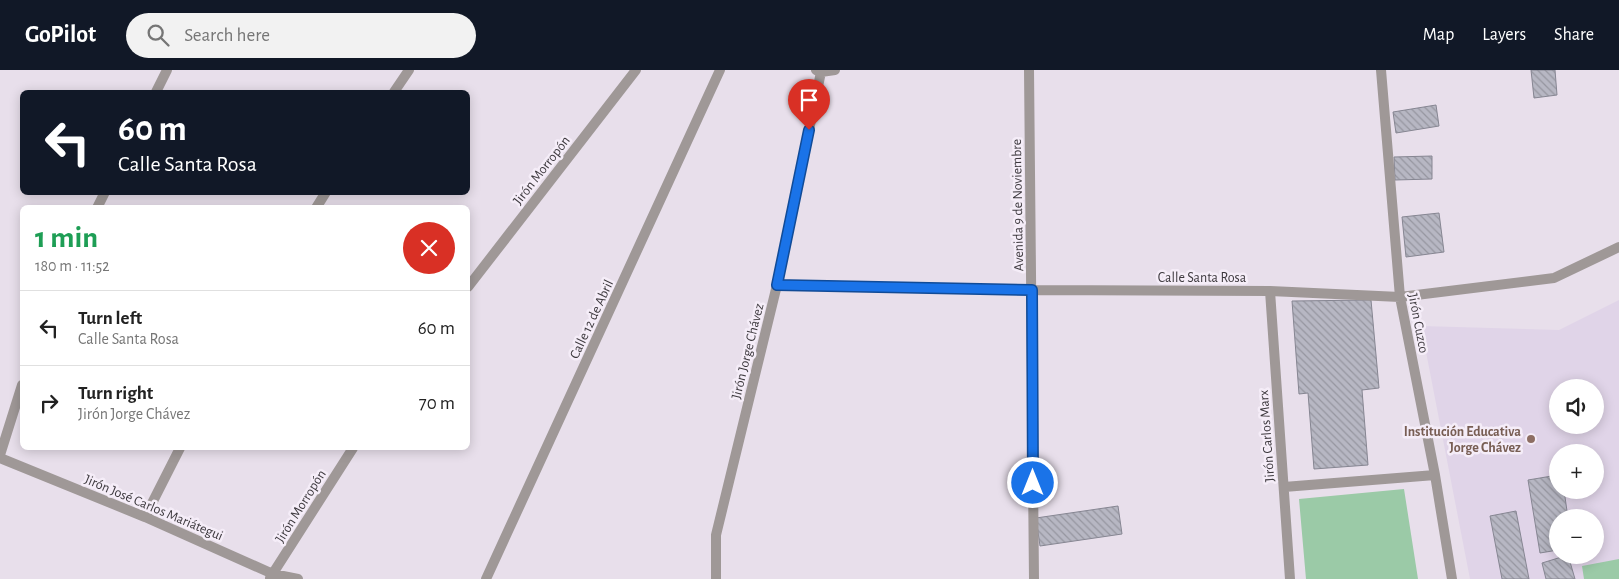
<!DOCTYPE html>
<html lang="en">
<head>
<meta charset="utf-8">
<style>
  body { margin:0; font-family:"Alegreya Sans",sans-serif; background:#f2f2f2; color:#222; height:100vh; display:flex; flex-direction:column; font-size:19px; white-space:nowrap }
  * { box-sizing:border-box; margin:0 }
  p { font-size:16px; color:#767676 }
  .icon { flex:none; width:28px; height:28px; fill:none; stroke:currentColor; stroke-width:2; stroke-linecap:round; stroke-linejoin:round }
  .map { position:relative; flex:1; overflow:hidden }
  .panel { position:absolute; left:20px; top:135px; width:450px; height:245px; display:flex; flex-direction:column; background:#fff; border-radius:8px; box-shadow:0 2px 12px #0003 }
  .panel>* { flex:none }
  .top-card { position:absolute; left:20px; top:20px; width:450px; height:105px; border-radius:8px; box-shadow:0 2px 12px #0003; background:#111827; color:#fff; overflow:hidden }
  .fabs { position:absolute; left:1549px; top:309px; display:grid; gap:10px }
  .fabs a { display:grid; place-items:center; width:55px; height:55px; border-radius:50%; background:#fff; box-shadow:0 2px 12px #0003; font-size:25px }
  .pin { position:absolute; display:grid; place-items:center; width:42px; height:42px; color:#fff; margin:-51px -21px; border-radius:50% 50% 50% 0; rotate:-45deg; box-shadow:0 0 5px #0007 }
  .pin .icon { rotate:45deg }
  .me { position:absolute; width:55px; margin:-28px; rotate:0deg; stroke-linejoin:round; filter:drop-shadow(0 0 4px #0008) }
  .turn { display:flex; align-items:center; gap:18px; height:105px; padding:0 15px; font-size:22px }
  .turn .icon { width:65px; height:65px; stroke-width:2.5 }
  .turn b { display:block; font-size:35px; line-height:42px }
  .round { display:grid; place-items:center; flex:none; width:52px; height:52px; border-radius:26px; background:#f2f2f2 }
  .summary { display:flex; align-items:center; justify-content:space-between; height:85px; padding:0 15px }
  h1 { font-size:30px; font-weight:700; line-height:38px; color:#1e9e55 }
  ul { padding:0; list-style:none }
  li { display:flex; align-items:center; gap:15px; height:75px; padding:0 15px; border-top:1px solid #e0e0e0 }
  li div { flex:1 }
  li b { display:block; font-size:19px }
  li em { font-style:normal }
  header { display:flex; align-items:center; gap:30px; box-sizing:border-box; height:70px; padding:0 25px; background:#111827; color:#fff }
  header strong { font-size:24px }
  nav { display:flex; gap:28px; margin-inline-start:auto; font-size:18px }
  .search { width:350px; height:45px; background:#f2f2f2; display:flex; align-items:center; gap:12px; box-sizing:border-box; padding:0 18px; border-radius:28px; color:#767676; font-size:19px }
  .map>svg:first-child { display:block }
  .education { fill:#e0d4e8; fill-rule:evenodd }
  .green { fill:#9bcaa7 }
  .building { fill:url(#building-back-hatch); stroke:#868692 }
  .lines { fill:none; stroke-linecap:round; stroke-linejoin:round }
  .street { stroke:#9f9897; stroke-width:10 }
  .route-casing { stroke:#114b97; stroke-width:12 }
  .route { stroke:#1a73e8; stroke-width:9 }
  .education-dot { fill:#8d6e63; stroke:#f5edf8; stroke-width:2 }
  .labels { text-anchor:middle; stroke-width:5; stroke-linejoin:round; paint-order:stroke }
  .street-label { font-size:14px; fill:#3d393e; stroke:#f5edf8 }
  .education-label { font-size:14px; font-weight:bold; fill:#785e54; stroke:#f5edf8; text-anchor:end }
</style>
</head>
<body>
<header>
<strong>GoPilot</strong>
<div class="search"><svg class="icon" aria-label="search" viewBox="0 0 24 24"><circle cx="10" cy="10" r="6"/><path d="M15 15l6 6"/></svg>Search here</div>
<nav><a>Map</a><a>Layers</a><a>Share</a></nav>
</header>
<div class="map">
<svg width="1619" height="509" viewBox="0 0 1619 509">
  <defs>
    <pattern id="building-back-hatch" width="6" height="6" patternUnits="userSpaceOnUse" patternTransform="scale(1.25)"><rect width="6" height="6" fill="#b7b7c3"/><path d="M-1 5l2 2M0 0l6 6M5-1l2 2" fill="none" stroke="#9696a0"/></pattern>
  </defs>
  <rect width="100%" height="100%" fill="#e8dfeb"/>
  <path class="education" d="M1619,230V509H1470L1421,256L1559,260ZM1558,318H1595V355H1558ZM1558,382H1595V420H1558ZM1558,448H1595V485H1558Z"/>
  <path class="green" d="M1404,419L1418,509H1306L1299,429Z
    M1619,489V509H1584L1582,496Z"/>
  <path class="building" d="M1531,0H1555L1557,25L1534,28Z
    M1436,35L1439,56L1396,63L1393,42Z
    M1432,86V109L1395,110L1394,87Z
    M1439,143L1444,182L1406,187L1402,147Z
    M1371,230L1379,318L1362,320L1368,395L1314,399L1308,323L1299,324L1292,231Z
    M1558,405V420H1564L1568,448H1558V480L1540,483L1528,410Z
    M1118,436L1122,464L1040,476L1036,448Z
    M1516,441L1529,509H1502L1490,446Z
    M1568,485L1575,509H1546L1542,493Z"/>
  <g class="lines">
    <path class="street" d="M816,0L821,2L835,0
      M1029,0L1034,509
      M1381,0L1400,227L1435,405L1452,509
      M156,22L167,0
      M394,22L409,0
      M97,138L105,122
      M316,138L326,122
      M777,215L1032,220L1270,221L1400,227L1554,208L1619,177
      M468,217L636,0
      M1270,221L1290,509
      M0,385L22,315
      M0,388L145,447L273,504L298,509
      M1284,417L1435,405
      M145,447L180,378
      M270,508L353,378
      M486,509L720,0
      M716,509V465L777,215L821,2"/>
  </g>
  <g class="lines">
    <defs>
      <path id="route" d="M809,60L777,215L1032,220L1033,413"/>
    </defs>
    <use href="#route" class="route-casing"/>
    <use href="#route" class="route"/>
  </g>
  <circle class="education-dot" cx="1531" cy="369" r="5"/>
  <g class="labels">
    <g class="street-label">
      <text transform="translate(541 100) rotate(-52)" y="5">Jirón Morropón</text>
      <text transform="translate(1017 135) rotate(-91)" y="5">Avenida 9 de Noviembre</text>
      <text x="1202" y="212">Calle Santa Rosa</text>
      <text transform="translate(591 249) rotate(-65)" y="5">Calle 12 de Abril</text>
      <text transform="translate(1419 253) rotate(79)" y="5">Jirón Cuzco</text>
      <text transform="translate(747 281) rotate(-76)" y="5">Jirón Jorge Chávez</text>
      <text transform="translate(1266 366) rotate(-94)" y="5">Jirón Carlos Marx</text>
      <text transform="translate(300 436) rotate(-58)" y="5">Jirón Morropón</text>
      <text transform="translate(154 437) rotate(23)" y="5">Jirón José Carlos Mariátegui</text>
    </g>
    <g class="education-label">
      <text x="1521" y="366">Institución Educativa<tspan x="1521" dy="16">Jorge Chávez</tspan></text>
    </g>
  </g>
</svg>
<div class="fabs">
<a><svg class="icon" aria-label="sound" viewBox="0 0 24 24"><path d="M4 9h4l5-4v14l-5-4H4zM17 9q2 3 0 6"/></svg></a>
<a>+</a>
<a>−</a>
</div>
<div class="pin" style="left:809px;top:60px;background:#d93025"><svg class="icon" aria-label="arrive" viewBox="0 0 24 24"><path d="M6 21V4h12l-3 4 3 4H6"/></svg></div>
<svg class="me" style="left:1033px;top:413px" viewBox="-20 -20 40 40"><circle r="17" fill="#1a73e8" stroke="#fff" stroke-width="3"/><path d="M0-11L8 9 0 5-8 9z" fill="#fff"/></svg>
<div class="top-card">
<div class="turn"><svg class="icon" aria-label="left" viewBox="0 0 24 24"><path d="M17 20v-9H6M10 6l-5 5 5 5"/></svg><div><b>60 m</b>Calle Santa Rosa</div></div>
</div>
<section class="panel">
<div class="summary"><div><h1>1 min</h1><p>180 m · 11:52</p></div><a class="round" style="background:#d93025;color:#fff"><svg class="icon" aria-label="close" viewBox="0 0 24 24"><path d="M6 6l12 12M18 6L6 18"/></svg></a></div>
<ul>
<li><svg class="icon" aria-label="left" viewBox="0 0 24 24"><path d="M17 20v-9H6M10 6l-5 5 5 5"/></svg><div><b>Turn left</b><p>Calle Santa Rosa</p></div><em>60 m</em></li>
<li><svg class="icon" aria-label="right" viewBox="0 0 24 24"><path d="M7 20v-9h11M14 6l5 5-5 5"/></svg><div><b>Turn right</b><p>Jirón Jorge Chávez</p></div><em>70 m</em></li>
</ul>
</section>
</div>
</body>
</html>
